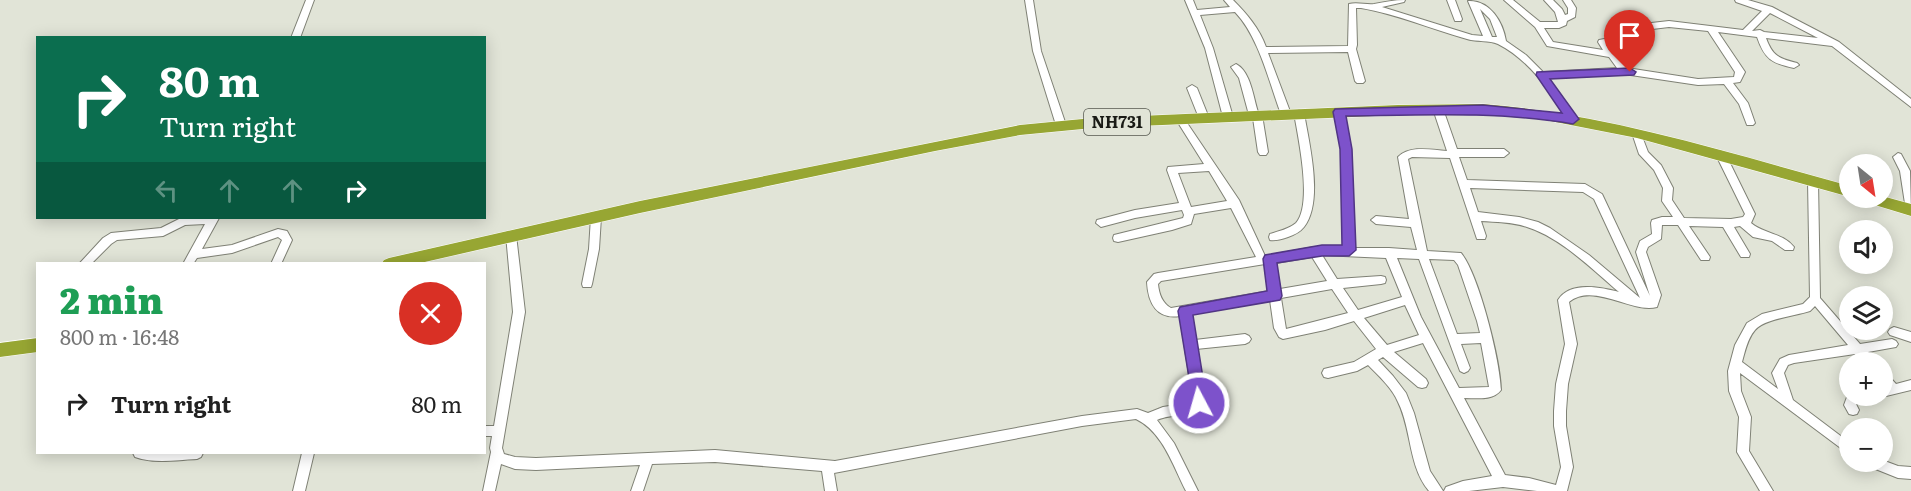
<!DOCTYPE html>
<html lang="en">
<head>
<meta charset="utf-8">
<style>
  body { margin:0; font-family:Literata,serif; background:#f6f6f6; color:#222; height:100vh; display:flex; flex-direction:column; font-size:22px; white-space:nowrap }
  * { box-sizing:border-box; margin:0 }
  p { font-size:20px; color:#767676 }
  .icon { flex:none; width:33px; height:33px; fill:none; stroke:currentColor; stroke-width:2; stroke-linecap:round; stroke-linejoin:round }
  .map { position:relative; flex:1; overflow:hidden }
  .details { position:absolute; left:36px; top:262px; width:450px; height:192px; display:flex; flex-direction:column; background:#fff; border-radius:0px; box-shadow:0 3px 15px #0003 }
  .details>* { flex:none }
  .top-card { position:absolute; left:36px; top:36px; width:450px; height:183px; border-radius:0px; box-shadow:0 3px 15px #0003; background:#0b6e4f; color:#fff; overflow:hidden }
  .needle { width:39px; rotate:150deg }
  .fabs { position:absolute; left:1839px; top:154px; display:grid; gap:12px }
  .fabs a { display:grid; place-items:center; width:54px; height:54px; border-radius:50%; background:#fff; box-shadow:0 3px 15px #0003; font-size:30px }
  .pin { position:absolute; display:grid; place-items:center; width:51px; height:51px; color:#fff; margin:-62px -26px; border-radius:50% 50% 50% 0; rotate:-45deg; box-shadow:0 0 6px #0007 }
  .pin .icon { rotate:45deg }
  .me { position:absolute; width:66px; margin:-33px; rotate:354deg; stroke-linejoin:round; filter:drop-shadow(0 0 4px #0008) }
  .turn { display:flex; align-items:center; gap:21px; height:126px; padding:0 24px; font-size:27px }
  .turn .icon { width:78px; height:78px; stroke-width:2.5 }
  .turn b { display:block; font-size:42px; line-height:51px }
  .lanes { display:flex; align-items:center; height:57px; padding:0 24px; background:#0003; justify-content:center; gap:30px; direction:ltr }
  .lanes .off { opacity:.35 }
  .round { display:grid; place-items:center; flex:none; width:63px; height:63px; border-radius:32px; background:#f6f6f6 }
  .overview { display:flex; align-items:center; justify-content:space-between; height:102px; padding:0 24px }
  h1 { font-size:36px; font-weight:800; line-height:45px; color:#1e9e55 }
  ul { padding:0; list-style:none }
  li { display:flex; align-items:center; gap:18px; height:78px; padding:0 24px }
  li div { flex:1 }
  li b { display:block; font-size:22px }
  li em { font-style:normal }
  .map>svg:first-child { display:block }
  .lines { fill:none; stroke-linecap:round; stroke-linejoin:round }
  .minor-casing { stroke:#7f8175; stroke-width:2 }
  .highway-casing { stroke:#fff; stroke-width:1 }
  .minor { fill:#fff; fill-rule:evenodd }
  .highway { fill:#97a633; fill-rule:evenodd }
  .route { fill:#7d52cb; stroke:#513584; stroke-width:1.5 }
  .labels { text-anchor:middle; stroke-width:4.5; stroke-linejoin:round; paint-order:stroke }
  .shield { fill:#e1e4d7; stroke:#55574f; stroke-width:1.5 }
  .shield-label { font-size:16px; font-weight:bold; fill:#191a15 }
</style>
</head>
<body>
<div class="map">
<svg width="1911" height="491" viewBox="0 0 1911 491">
  <rect width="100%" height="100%" fill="#e1e4d7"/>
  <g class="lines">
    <defs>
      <path id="minor" d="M306,0H314L300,38H291Z
        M1025,0H1033L1041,51L1066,125L1064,127L1061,128L1056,125L1033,51Z
        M1185,0H1193L1197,10L1230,7L1224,0H1233C1247,14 1259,28 1266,47L1348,46L1349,4C1357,2 1367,5 1374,4C1385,2 1394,0 1405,0L1404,2L1382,7L1472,35L1483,36L1468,1C1490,0 1503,22 1506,41L1526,55L1543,72L1617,68L1609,57L1547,46L1535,27L1504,0H1513L1540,22H1558L1555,12L1544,0H1553L1562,9L1565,15L1568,14V8L1563,0H1571L1576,8L1575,17L1567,21L1566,25L1559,28H1544L1553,42L1603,50L1598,42L1599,40L1610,38V32L1616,27L1669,21L1743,30L1762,11L1736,2L1735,0H1748L1772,7L1839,42L1911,99V107L1832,46L1766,38C1773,57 1779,58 1797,63L1799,65L1794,68C1772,63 1765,60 1757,37L1718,32L1745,72L1740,82L1733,83L1748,103L1755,123L1753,125H1747L1739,104L1724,84L1698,85L1624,74L1548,78L1578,119L1573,122L1570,121C1551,93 1530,60 1498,44C1489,40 1477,42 1467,39C1431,29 1397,14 1361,8H1356L1357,45L1356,49L1365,81L1363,83H1357L1355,81L1348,52L1268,53L1291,114L1286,117L1281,114C1269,82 1259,37 1235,12L1200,15L1213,48L1233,117L1228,120L1223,117L1205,48ZM1480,9L1490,19L1497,37H1492ZM1770,13L1772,14L1818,38L1764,32L1760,30L1752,31ZM1669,27L1708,31L1735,72L1734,77L1698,79L1627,68L1608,44L1618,42L1619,33Z
        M1447,0H1455L1462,19L1461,21H1455Z
        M1236,64C1251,72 1253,97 1258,112L1262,115L1268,152L1266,155H1260L1258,152L1253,118L1249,115L1239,78L1231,67Z
        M1192,85L1197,88L1209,118L1207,120H1201L1199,118L1187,88Z
        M1438,106L1443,109L1457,149H1504L1509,153L1504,157H1459L1467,180L1585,184L1602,194L1650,296L1636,252L1640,241L1652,234L1651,223L1652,220L1662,217H1673L1662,201L1663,188L1654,170L1639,154L1632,133L1634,131H1640L1648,152L1661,165L1673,188L1672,200L1684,218L1731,219L1743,217L1745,214L1716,155L1721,151L1726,155L1755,214L1751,223C1764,234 1783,233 1794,247L1793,250H1785L1772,241L1753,237L1740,226L1734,227L1750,254L1749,257H1741L1723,227L1689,226L1710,257L1709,260H1701L1678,225H1662L1661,239L1648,247L1646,252L1661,295L1657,307C1632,314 1594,282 1569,302L1577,344L1568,384L1566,411V426L1573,467L1567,491H1537L1503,487L1469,491H1444L1446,487L1463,481L1492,476L1423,343L1394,352L1426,379L1428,383L1426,387L1422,388L1418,387L1383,357L1378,360L1393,376L1406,393L1414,413L1430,471L1443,491H1429C1408,466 1412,430 1398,402C1392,388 1379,376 1368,365L1357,371L1328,378L1324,377L1322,373L1324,369L1328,368L1354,362L1376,349L1354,321L1325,330L1283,339L1279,337L1274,328L1270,300L1191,314L1195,340L1245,334L1249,336L1251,339L1249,342L1245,344L1196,349L1205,403C1195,418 1172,413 1157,420L1174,443L1198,491H1186C1173,466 1163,432 1136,419L1082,426L834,473L837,491H825L822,471L715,462L652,464L643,491H631L640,465L536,470L515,469L501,464L495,491H483L491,452L490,448L492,436H484V426H494L513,312L506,235L507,232H515L516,235L525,312L502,448L504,454L515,457L536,458L715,450L835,461L1082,416L1137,409L1148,413L1163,407L1189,403L1193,401L1180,316C1157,320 1148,303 1147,282L1154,274L1158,273L1256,257L1231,208L1194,214L1191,224L1172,230L1118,242L1114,241L1113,238L1114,235L1183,218L1184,215L1182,210L1135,218L1101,227L1096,223L1097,220L1135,210L1179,203L1167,170L1168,167L1204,164L1177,121L1175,119L1177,117H1183L1239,200L1265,256L1314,247L1344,248L1341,149L1334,112L1339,109L1342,110L1351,149L1354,248H1389L1417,250L1411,227L1376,224L1371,220L1376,216L1409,219L1398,157C1410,145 1432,150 1447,151L1433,109ZM1412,157L1450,158L1477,239H1485L1486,236L1481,221C1496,222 1513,222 1527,227C1560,237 1593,270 1619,292C1600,287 1570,281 1558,300L1565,344L1556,384L1554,411V426L1561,467L1556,485L1529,478L1505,475L1464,398C1477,398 1493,401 1501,390C1500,360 1479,275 1461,253L1427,251L1408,159ZM1209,171L1227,201L1191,207L1178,173ZM1470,188L1583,192L1594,199L1640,298L1589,255L1550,228L1538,222L1519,217L1478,212ZM1322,255L1386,258L1402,297L1358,310L1343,288L1381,284L1385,283L1386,280L1385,277L1381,276L1337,279ZM1312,257L1327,281L1280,289L1276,263ZM1397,258L1419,259L1460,371L1464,373L1468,371L1470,368L1461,344L1481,343L1489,387L1459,388L1421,317ZM1429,259L1454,260L1458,265L1477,321L1480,333L1457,334ZM1265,264L1269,291L1171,308C1162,303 1159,294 1158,284L1161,281ZM1332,289L1348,313L1286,329L1281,298ZM1405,305L1419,335L1387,345L1364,318Z
        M1299,110L1304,113C1309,143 1324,201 1304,227C1300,232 1294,235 1288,237C1282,239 1276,241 1270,240L1269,237L1270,234C1279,231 1289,229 1296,223C1313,204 1298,137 1294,113Z
        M1898,153L1901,154L1910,171L1911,214L1906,210L1900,171L1893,157Z
        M1813,177L1818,181L1820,298L1860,344L1892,339L1896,341L1898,344L1896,347L1868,352L1876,363H1863L1855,354L1794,363L1788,365L1784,373L1793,400L1850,443V455L1740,373L1741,391L1751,417L1749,451L1773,491H1760L1737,452L1739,417L1729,391L1728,371L1735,345L1747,323L1762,314L1803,304L1810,297L1808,181ZM1815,306L1848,345L1789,355L1780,359L1772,373L1778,389L1742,362C1745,352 1747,339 1755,330C1764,319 1795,316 1810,311Z
        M596,213L601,217L599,249L592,284L591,287H583L582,284L589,249L591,217Z
        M181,218H219L202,249L232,245L278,229L287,231L292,240L281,264H271L282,240L278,237L232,253L197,258L193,264H183L205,224L185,225L163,236L117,240L111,244L91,264H79L103,238L111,233L161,228Z
        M1894,327L1911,332V342L1890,335L1888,332L1890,329Z
        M1882,372L1886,373L1896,384L1911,380V390L1882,397L1879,396H1882Z
        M1851,396H1872L1870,400L1856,404L1859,410L1857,414L1853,415L1849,414L1844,405L1847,397Z
        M133,453H203L201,457L197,459C176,460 155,464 135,457Z
        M302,453H314L305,491H293Z
        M1882,460L1898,466L1911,467V479L1898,478L1868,466L1866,462H1882Z"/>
      <path id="highway" d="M1483,104C1608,114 1729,153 1850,186V197L1637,138L1535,118L1483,114L1398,115L1093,128L1020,135L935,151L640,213L416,264H381L384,260L389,258L640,201L1020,125L1093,118L1398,105Z
        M1882,196L1911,204V216L1865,202L1863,198H1882Z
        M38,338V352L0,357V343Z"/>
    </defs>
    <use href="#minor" class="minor-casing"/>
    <use href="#highway" class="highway-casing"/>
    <use href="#minor" class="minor"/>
    <use href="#highway" class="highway"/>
  </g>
  <path class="route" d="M1630,68L1636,72L1634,75L1550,79L1579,119L1573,124C1497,111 1422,115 1346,116L1352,149L1356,250L1349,256H1322L1277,263L1282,296L1280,300L1193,315L1207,403L1204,408L1199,410L1194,408L1178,311L1180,307L1267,291L1263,259L1265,255L1322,245H1342L1340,149L1333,112L1335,109L1483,105L1562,113L1536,75L1537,72Z"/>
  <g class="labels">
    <rect class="shield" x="1084" y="109" width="66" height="26" rx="4.5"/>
    <g class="shield-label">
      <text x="1117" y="128">NH731</text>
    </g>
  </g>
</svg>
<div class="fabs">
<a><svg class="needle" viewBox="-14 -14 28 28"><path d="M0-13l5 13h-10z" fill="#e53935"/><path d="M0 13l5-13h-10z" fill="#767676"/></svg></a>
<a><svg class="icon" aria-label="sound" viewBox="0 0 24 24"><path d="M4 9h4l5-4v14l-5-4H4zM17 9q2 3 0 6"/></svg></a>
<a><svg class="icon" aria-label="layers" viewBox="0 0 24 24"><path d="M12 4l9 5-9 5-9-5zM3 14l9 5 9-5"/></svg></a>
<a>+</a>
<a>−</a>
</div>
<div class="pin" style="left:1630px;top:72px;background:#d93025"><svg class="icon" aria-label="arrive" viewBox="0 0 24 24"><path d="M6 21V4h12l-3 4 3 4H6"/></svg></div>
<svg class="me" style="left:1199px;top:403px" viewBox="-20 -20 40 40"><circle r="17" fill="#7d52cb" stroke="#fff" stroke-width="3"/><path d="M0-11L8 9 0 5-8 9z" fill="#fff"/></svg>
<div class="top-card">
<div class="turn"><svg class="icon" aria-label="right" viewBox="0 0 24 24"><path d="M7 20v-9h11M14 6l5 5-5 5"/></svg><div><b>80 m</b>Turn right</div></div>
<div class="lanes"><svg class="icon off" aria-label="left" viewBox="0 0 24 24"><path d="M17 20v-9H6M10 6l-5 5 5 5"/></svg><svg class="icon off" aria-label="ahead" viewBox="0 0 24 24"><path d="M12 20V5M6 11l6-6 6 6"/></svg><svg class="icon off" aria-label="ahead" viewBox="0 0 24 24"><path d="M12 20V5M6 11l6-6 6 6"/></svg><svg class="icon" aria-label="right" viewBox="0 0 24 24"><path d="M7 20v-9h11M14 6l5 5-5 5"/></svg></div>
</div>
<section class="details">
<div class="overview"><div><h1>2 min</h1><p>800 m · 16:48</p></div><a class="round" style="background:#d93025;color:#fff"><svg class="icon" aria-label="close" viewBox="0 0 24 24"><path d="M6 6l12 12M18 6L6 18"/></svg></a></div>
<ul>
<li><svg class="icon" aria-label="right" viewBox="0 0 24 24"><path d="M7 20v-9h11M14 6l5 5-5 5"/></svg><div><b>Turn right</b></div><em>80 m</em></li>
</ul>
</section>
</div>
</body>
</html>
